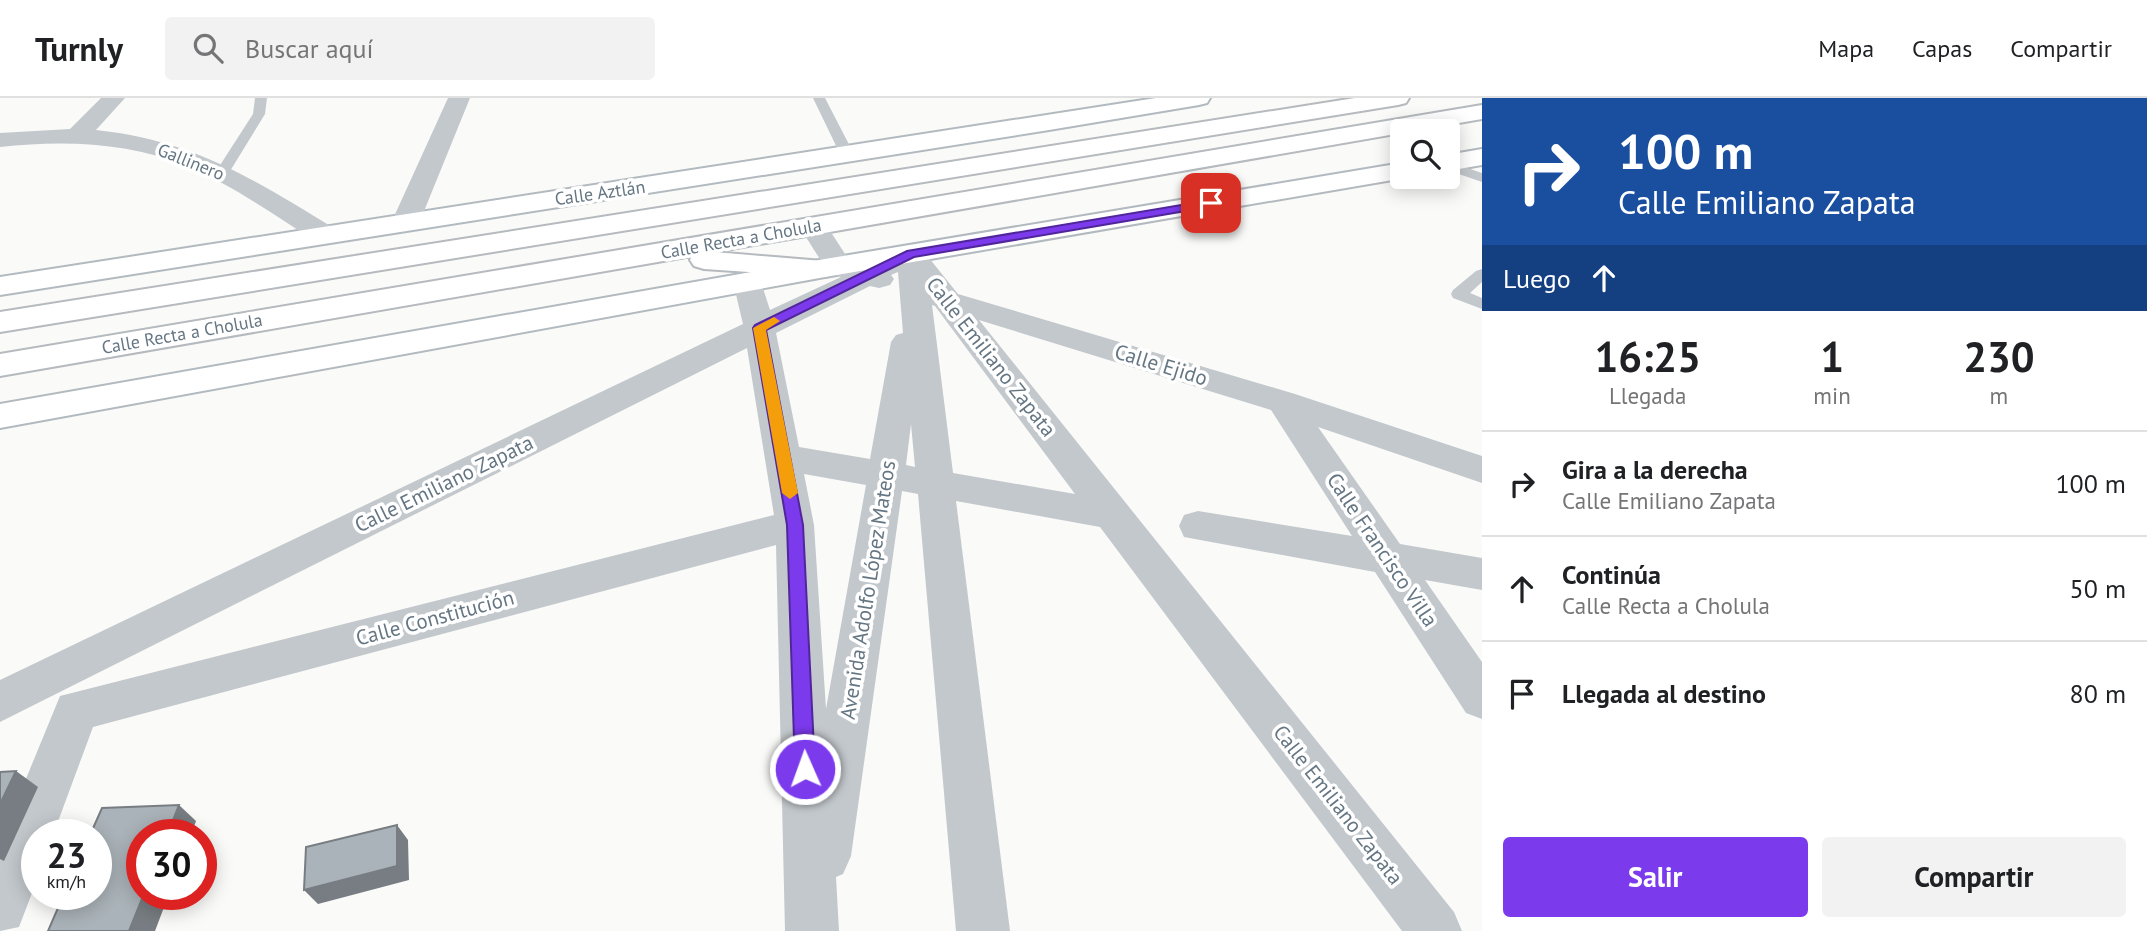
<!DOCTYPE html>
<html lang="es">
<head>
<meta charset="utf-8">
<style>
  body { margin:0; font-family:"PT Sans",sans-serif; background:#f2f2f2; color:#202124; height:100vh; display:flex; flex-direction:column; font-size:26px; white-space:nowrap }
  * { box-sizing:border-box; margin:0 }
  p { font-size:23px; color:#757577 }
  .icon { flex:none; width:38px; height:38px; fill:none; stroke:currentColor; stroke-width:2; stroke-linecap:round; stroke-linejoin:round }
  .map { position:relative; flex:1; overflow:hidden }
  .sheet { display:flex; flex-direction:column; background:#fff; width:665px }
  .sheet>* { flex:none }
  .guide { background:#1a4fa0; color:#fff; overflow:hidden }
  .fabs { position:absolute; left:1390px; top:21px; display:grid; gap:14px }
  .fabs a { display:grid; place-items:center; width:70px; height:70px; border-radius:7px; background:#fff; box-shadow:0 4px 18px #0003; font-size:35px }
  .speed { position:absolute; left:21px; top:721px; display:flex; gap:14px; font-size:35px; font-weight:700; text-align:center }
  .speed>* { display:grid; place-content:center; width:91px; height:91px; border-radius:50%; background:#fff; box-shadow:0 4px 18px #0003; line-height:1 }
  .speed small { font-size:18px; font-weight:400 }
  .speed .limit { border:10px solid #d22; background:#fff; color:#111 }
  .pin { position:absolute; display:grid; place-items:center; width:60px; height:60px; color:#fff; margin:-30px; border-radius:14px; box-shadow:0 4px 10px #0006 }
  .me { position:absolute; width:77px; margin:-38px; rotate:358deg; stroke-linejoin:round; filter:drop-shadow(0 0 5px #0008) }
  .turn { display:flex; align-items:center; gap:24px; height:147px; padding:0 21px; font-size:32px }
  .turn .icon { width:91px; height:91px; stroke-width:2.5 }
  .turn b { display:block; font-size:49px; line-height:60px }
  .then { display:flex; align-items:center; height:66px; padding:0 21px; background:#0003; gap:14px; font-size:26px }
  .eta { display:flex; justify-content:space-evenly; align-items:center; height:119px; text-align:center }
  .eta b { font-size:42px; font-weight:700; line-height:49px }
  .action { display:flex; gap:14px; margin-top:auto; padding:14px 21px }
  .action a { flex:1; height:80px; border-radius:7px; background:#7c3aed; color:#fff; font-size:28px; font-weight:700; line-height:80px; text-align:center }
  .action a+a { background:#f2f2f2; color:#202124 }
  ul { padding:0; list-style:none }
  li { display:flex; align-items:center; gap:21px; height:105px; padding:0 21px; border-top:2px solid #e0e0e0 }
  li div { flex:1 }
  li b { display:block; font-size:26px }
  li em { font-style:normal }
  header { display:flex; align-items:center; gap:42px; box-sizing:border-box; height:98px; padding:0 35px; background:#fff; border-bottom:2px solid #e0e0e0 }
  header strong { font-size:33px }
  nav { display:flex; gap:38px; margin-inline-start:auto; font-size:24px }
  .search { width:490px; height:63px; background:#f2f2f2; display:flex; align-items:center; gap:18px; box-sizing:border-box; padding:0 24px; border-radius:7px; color:#757577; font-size:26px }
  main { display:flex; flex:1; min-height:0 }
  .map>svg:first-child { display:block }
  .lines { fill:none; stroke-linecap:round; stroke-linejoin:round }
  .secondary-casing { stroke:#b3babf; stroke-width:4 }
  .primary-casing { stroke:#b5babe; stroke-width:4 }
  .service { fill:#c3c8cc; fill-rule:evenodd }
  .minor { fill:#c3c8cc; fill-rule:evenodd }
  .secondary { fill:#fff; fill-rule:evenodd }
  .primary { fill:#fff; fill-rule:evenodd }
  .shaded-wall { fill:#777d82 }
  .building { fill:#aab3b9; stroke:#777d82; stroke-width:2 }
  .route { fill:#7c3aed; stroke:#51269a; stroke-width:2 }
  .slow { fill:#f59e0b }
  .labels { text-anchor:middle; stroke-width:7; stroke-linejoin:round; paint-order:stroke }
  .far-street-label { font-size:18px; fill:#657683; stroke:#fff }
  .street-label { font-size:21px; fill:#657683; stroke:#fff }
</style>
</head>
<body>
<header>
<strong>Turnly</strong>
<div class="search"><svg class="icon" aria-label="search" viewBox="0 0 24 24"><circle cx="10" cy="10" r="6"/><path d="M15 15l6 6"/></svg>Buscar aquí</div>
<nav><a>Mapa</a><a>Capas</a><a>Compartir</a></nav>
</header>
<main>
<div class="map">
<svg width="1482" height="833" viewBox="0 0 1482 833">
  <rect width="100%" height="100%" fill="#fafaf8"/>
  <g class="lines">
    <defs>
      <path id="secondary" d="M1156,0H1210L1207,5L1199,7L1049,32L0,197V179Z
        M1482,51V67L1447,73V57Z
        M1402,65V79H1410L825,179L0,330V306L825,161Z"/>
      <path id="primary" d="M1355,0H1409L1406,5L1398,7L0,234V214Z
        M1482,7V21L714,154L835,164L840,170L835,176L825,179L704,171L694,168L690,162L692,158L0,278V256Z"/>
    </defs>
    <use href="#secondary" class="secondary-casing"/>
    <use href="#primary" class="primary-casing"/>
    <path class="service" d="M255,0H267L265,16L227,78H217L215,75L253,16Z
      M813,0H825L855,58L853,61L848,62L841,58Z
      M1447,63L1482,75V84L1447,72Z
      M1482,171V184L1470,195L1482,200V211L1453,200L1451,196L1453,192L1476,173Z"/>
    <path class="minor" d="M101,0H125L96,32C193,42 253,81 334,130L338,136L334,142L324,144L314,142C274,117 234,88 189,69C129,44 64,42 0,49V35L70,31Z
      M448,0H470L420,123L416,129L406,131L396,129L392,123Z
      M813,120L823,122L849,162L865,167L901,150L911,147L921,150L958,196L1295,296L1482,358V385L1318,329L1400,446L1482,460V492L1425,482L1482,564V621L1466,615L1375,474L1184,439L1179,428L1184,417L1198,413L1352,438L1271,312L979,222L1454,814L1462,833H1402L1100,429L956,403L1010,833H956L918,396L902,393L851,758L843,776L836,779L839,833H785L776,447L93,629L53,737H37V782L19,829L0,833V744L60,598L774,417L747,250L0,624V582L743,226L733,184L737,178L748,175L759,178L770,212L841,179L828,174L799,128L803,122ZM898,174L903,235L896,237L891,244L870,361L799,349L776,235L870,188L879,190L890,187L894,181L891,177ZM932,207L935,208L1075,396L953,375ZM911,326L915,369L906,367ZM804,376L866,387L826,611L814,427Z"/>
    <use href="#secondary" class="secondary"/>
    <use href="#primary" class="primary"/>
  </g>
  <path class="shaded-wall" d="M16,673L38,689L4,763L0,761V706Z
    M179,707L196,723L191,737H167Z
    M397,727L408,742L409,782L318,806L304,792Z
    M144,796H169L155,833H129Z"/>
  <path class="building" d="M16,673L0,706V674Z
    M179,707L167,737H142V796H144L129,833H48L64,796H96V737H90L102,710Z
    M397,727V768L304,792L306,749Z"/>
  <path class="route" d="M1211,102L1217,105L1215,108L914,159L766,232L803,427L815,671L812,677L805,680L798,677L795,671L787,427L753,230L755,227L907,153Z"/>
  <path class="slow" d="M774,219L780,223L766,232L798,395L790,401L782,395L753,230Z"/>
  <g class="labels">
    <g class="far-street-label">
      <text transform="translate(191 64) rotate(22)" y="6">Gallinero</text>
      <text transform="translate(600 95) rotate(-8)" y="6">Calle Aztlán</text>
      <text transform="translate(741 141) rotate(-10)" y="6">Calle Recta a Cholula</text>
      <text transform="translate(182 236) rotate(-10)" y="6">Calle Recta a Cholula</text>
    </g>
    <g class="street-label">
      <text transform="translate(991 259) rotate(52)" y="7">Calle Emiliano Zapata</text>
      <text transform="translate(1161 267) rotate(17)" y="7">Calle Ejido</text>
      <text transform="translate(444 386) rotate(-26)" y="7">Calle Emiliano Zapata</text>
      <text transform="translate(1382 452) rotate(56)" y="7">Calle Francisco Villa</text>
      <text transform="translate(868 492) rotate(-81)" y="7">Avenida Adolfo López Mateos</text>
      <text transform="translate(435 520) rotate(-15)" y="7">Calle Constitución</text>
      <text transform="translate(1338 707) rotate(52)" y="7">Calle Emiliano Zapata</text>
    </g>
  </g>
</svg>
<div class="fabs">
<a><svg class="icon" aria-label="search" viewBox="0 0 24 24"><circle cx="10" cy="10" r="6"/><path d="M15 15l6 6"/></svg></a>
</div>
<div class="speed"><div>23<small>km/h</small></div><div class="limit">30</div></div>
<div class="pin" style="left:1211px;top:105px;background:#d93025"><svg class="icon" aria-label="arrive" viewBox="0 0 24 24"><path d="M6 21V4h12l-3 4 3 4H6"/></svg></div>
<svg class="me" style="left:805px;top:671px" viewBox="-20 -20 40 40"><circle r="17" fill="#7c3aed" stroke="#fff" stroke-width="3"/><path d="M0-11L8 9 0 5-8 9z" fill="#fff"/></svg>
</div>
<section class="sheet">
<div class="guide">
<div class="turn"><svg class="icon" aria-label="right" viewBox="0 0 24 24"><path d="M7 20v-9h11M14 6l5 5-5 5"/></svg><div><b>100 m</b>Calle Emiliano Zapata</div></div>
<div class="then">Luego<svg class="icon" aria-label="ahead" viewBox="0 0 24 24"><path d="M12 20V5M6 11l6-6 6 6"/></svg></div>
</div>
<div class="eta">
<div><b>16:25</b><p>Llegada</p></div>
<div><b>1</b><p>min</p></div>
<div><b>230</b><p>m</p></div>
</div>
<ul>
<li><svg class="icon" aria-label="right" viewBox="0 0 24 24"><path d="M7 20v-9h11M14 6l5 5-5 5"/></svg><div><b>Gira a la derecha</b><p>Calle Emiliano Zapata</p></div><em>100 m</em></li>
<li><svg class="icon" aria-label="ahead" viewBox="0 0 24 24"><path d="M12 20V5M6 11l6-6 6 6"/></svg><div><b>Continúa</b><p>Calle Recta a Cholula</p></div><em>50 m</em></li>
<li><svg class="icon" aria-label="arrive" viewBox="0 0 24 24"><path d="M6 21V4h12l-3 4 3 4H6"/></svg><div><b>Llegada al destino</b></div><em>80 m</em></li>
</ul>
<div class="action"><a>Salir</a><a>Compartir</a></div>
</section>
</main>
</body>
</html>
